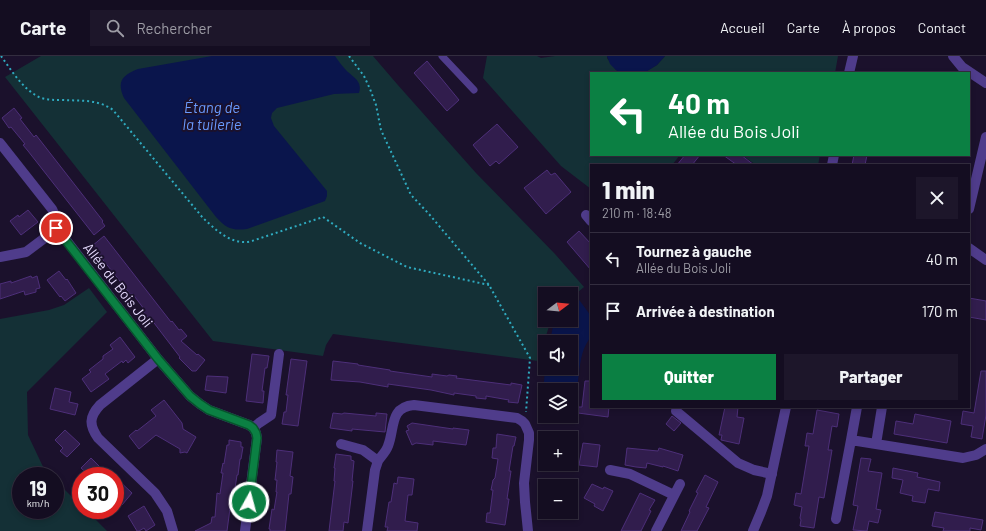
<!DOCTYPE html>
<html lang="fr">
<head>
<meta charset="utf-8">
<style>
  body { margin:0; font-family:Barlow,sans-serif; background:#1d162a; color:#f1f3f6; height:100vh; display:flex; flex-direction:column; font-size:15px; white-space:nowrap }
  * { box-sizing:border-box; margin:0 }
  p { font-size:13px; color:#9d9ca5 }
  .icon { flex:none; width:22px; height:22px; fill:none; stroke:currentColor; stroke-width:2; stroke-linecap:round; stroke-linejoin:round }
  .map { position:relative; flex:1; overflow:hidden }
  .side { position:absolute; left:590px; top:108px; width:380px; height:244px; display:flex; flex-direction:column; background:#140d21; border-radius:0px; box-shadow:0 2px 6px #0003,0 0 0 1px #332d3f }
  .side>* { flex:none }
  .banner { position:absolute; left:590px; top:16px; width:380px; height:84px; border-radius:0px; box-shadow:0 2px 6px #0003,0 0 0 1px #332d3f; background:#0b8043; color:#fff; overflow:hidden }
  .needle { width:26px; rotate:74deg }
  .fabs { position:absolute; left:538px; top:231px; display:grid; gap:8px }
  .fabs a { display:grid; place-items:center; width:40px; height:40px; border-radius:0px; background:#140d21; box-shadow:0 2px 6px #0003,0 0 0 1px #332d3f; font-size:20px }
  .speed { position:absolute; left:12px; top:411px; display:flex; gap:8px; font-size:20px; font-weight:700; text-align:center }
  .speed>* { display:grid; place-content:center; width:52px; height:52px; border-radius:50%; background:#140d21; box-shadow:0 2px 6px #0003,0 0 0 1px #332d3f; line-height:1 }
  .speed small { font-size:10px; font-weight:400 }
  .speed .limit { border:6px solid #d22; background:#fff; color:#111 }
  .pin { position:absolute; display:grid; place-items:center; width:34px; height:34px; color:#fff; margin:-17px; border:2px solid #fff; border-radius:50%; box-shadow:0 1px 4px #0007 }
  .me { position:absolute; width:44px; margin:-22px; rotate:7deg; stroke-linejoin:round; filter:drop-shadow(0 0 3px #0008) }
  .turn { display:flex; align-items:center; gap:14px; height:84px; padding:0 12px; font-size:18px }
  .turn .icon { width:52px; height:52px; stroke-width:2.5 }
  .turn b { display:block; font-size:28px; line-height:34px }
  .round { display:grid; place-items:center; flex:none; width:42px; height:42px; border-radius:0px; background:#1d162a }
  .head { display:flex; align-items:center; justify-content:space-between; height:68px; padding:0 12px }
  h1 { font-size:24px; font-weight:800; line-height:30px }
  .button { display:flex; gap:8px; margin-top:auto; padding:8px 12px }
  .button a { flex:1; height:46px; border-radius:0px; background:#0b8043; color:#fff; font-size:16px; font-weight:800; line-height:46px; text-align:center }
  .button a+a { background:#1d162a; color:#f1f3f6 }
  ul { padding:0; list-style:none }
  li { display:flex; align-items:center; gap:12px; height:52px; padding:0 12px; border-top:1px solid #332d3f }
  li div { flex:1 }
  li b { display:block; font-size:15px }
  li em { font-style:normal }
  header { display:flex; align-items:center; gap:24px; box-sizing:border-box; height:56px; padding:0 20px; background:#140d21; border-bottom:1px solid #332d3f }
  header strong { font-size:19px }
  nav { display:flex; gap:22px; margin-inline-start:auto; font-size:14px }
  .search { width:280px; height:36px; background:#1d162a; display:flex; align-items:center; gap:10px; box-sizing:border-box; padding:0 14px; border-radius:0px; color:#9d9ca5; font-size:15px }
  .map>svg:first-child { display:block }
  .green { fill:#143036 }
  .water { fill:#0a154c }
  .building { fill:#311d4d; stroke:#4d2f79 }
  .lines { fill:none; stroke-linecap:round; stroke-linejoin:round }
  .path { stroke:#2fabc0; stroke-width:2; stroke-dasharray:2 3; stroke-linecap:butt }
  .service { stroke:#4f3c8b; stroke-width:7 }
  .minor { stroke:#4f3c8b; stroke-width:10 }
  .tertiary { stroke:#4f3c8b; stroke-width:10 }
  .route-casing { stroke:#07532c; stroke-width:10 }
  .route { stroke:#0b8043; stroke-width:7 }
  .labels { text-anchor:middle; stroke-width:4; stroke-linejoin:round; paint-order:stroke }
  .street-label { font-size:14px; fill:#e7dcff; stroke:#1b112c }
  .water-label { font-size:15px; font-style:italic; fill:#6a9bff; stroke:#1b112c }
</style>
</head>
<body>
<header>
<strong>Carte</strong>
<div class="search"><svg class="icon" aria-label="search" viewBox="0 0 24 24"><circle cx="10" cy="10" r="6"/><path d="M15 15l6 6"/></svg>Rechercher</div>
<nav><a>Accueil</a><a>Carte</a><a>À propos</a><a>Contact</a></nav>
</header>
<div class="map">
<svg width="986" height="475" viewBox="0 0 986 475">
  <rect width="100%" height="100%" fill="#1b112c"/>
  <path class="green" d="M41,0H373L397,28L476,117L555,198L584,231L571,242V238H545V264H551L538,305L333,278L326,289L323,300L213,285L5,21Z
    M487,0H537L541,2L555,0H607V2L616,14L621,17H591V99H680L672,109H591V133L561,110L483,22Z
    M665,0H838L835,17H643L657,9Z
    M742,99H820L818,109H756Z
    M89,232L107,256L27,336L28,379L45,415L51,420H21V454H55V424L81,450V454H86L107,475H0V263L49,254L64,249Z"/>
  <path class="water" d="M212,0H335C338,4 341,9 345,13C352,21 363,24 359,37L334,38L277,52L272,57L271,62L274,70L327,135V140L325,145L247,173C232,175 226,172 216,161L124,42C116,25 123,19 138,13Z
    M607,0H665L657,9L644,17H621L616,14L610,8Z
    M577,241L591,260V281C579,295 580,315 577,332L544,326L545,312H571V286H550L553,270L556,264H571V246Z"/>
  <path class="building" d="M427,5L459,44L447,55L414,17Z
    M14,52L22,62L20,63L34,81L36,79L103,165L102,166L105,170L94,179L28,95L23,89L25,88L11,71L9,72L2,62Z
    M497,68L518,91L499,108L496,105L490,110L473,89Z
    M685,99H700L692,109H677Z
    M723,99H741L754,109H737Z
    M854,99H867L865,109H852Z
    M547,114L551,119L555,117L571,136L546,158L524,132Z
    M28,154L38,166L21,179L10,165L18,159L19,161Z
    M579,175L591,188V214L567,186Z
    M104,180L171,266L172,265L179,274L181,273L187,280L181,285L197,299L198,298L205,304L196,315H192L179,302L180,301L151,263H149L142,254L144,253L132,237L131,239L92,190Z
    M59,215L66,224L67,223L76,237L65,245L61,240L60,241L47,224Z
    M31,220L32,222L37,220L40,232L36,233V236L25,239L24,235L0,243V228L11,225V227Z
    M969,242L986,245V264L969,261Z
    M120,281L135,301L128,307L126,304L123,307L122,305L105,318L109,323L91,336L82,323L91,316L89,314L103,303V300L113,293L110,289Z
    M252,298L269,300L267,312H265L262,335H264L263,347L246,345Z
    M291,303L307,305L298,370L282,368L284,356H286L288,339H286Z
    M333,305L358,308V309L390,314V315L432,321V318L447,320L449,319L457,320L456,322L511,329V327L522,329L518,347L508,346L509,344L486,340V343L476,342V340L454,337V339L445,337L431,334L388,328V331L360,326L331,324Z
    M981,315H986V359L982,383L971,381L973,370L961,368L963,355L974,357Z
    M207,320L228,321L226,337L205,334Z
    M585,325H591V351H609L608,361L578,357V351H582Z
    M55,332L71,336L69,346L78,348L75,359L50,353Z
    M164,344L182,367L183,373L196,381L187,397L185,396L180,397V393L156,379L139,393L129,380L136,374L137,375L156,360L151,354Z
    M725,351H738L737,361L744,362L739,388L721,384L722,379H719Z
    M817,354L839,358L837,371L832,370L828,394H832L824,442L819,441L814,472L800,470L801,464L800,462L802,451L794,449L796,437L801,438L809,390H805L807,377L813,378Z
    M333,357L342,358L344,357L376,360V357L387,358L385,376L352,373V375L330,372Z
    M915,358L951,365L947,387L894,378L896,365L913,368Z
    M672,360L681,367L674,375L666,368Z
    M412,367L453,373V372L469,374L466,389L433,385V389L416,387L412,389L406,375L409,374L407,370Z
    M65,374L80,388L67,401L60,395L63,392L55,384Z
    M497,378L516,381L514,390H513L509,415H511L507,443H509L505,469L486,466L487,457H490L493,434H491L493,424L495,422L498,403L492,402L493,392H496Z
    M229,384L241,386V391H243L241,403H240L238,419H237L233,446L231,445L227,475H195L211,467L212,461H215L217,437L220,438L223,417H221L223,407L224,408L227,389H229Z
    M583,387L600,389L597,411L579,409Z
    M627,392L658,395L659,392L683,399L678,415L663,410V411L647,407L646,412L636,411L625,409Z
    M277,394L293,396L290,420L293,421L291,438H289L285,475H270V473H269L272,453L274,454L277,436H276L277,424H275L277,406H276Z
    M336,398L351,400V404L354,405L352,425H353L348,467L344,466L343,475H329L335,425H334L335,412H334Z
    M91,402L103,414L98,420H90L81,412Z
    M861,402L871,403L868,415L882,417L876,453L881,454L878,467L869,465L867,475L853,474L858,450L853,449Z
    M893,412L918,417L917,421L940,426L939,435L928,433L925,447L912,445L913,440L900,437L903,424L892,422Z
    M705,419L718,426L706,451L709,452L697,475H681L690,456L689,455L698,437L696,436Z
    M115,421L132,437L122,449L115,442Z
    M398,421L414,423L412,439H408L405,465L418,467L417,475H387L388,471H385L389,446H391L394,427L397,428Z
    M592,428L603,433L604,431L613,435L603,455L594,450L595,448L584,442Z
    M640,437L655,444L649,454L651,455L641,475H621Z
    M144,450L155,469L146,475L144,472L139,475H137L128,460Z
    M935,456L983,464L981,474L970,472V475H943L944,472L932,470Z"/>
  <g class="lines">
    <path class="path" d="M1,0C12,15 23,34 41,42C48,44 55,44 63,44C80,45 98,43 113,54L203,162C215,173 229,187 246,186C249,186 252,185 255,184L323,161L360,187L407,211L489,229
      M349,0L364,20L370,33L376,49L381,74L411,139L429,158L489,229L530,302L526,356"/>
    <path class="service" d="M442,0L474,34"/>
    <path class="minor" d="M953,0L962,11L986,27
      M0,87L52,153C57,163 59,170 50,178L26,196L0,201
      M969,153L986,81
      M586,159L591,165
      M56,171L158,303L190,340L200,348L209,354L249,369L253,372L256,377L257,382L245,475
      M969,192L986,204
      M158,303L100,349C89,361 89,369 98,382L155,437L167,455L173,475
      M676,355L738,407L754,414L772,418
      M253,372L259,367L271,359L279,298
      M851,384L857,351
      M341,388L363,394L378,405
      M876,388L882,351
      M610,414L630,418L674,439
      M836,463L851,384L963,402L976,399L986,393
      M367,475L375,414C376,411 377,408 378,405C381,400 386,396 388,390C395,373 389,351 414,349L517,362L522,365L525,368L529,377V384L524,427L525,446L528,475
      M656,475L680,428"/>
    <path class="tertiary" d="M849,17L853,0
      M832,109L834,99
      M753,475L761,456L767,440L786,351"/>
  </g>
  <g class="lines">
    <defs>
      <path id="route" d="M56,172L158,303L190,340L200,348L209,354L249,369L253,372L256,377L257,382L249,446"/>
    </defs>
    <use href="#route" class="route-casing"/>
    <use href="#route" class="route"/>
  </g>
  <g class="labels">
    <g class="street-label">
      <text transform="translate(118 229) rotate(52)" y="5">Allée du Bois Joli</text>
    </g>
    <g class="water-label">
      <text x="212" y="57">Étang de<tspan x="212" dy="17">la tuilerie</tspan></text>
    </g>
  </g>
</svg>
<div class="fabs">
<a><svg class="needle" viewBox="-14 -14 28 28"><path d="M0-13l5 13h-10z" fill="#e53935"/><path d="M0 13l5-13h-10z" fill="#9d9ca5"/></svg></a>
<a><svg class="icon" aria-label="sound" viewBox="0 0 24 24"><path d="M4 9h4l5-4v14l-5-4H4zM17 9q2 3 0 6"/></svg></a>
<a><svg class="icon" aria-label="layers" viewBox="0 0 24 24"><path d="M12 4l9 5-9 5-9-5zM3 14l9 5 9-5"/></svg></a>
<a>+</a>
<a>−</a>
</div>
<div class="speed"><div>19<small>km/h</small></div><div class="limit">30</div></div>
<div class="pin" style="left:56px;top:172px;background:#d93025"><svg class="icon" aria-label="arrive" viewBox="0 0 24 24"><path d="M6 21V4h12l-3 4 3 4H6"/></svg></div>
<svg class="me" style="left:249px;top:446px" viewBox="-20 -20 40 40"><circle r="17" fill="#0b8043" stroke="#fff" stroke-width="3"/><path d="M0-11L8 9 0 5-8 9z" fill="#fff"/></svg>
<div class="banner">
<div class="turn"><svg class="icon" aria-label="left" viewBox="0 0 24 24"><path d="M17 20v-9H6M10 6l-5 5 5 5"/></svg><div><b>40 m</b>Allée du Bois Joli</div></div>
</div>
<section class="side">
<div class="head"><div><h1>1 min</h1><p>210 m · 18:48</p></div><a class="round"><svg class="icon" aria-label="close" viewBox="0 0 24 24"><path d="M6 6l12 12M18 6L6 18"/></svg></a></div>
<ul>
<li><svg class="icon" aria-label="left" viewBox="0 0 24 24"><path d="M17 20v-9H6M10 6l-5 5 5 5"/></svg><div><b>Tournez à gauche</b><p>Allée du Bois Joli</p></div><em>40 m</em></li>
<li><svg class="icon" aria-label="arrive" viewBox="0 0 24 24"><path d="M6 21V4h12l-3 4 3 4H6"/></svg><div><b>Arrivée à destination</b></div><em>170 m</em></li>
</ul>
<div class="button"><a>Quitter</a><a>Partager</a></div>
</section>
</div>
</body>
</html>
